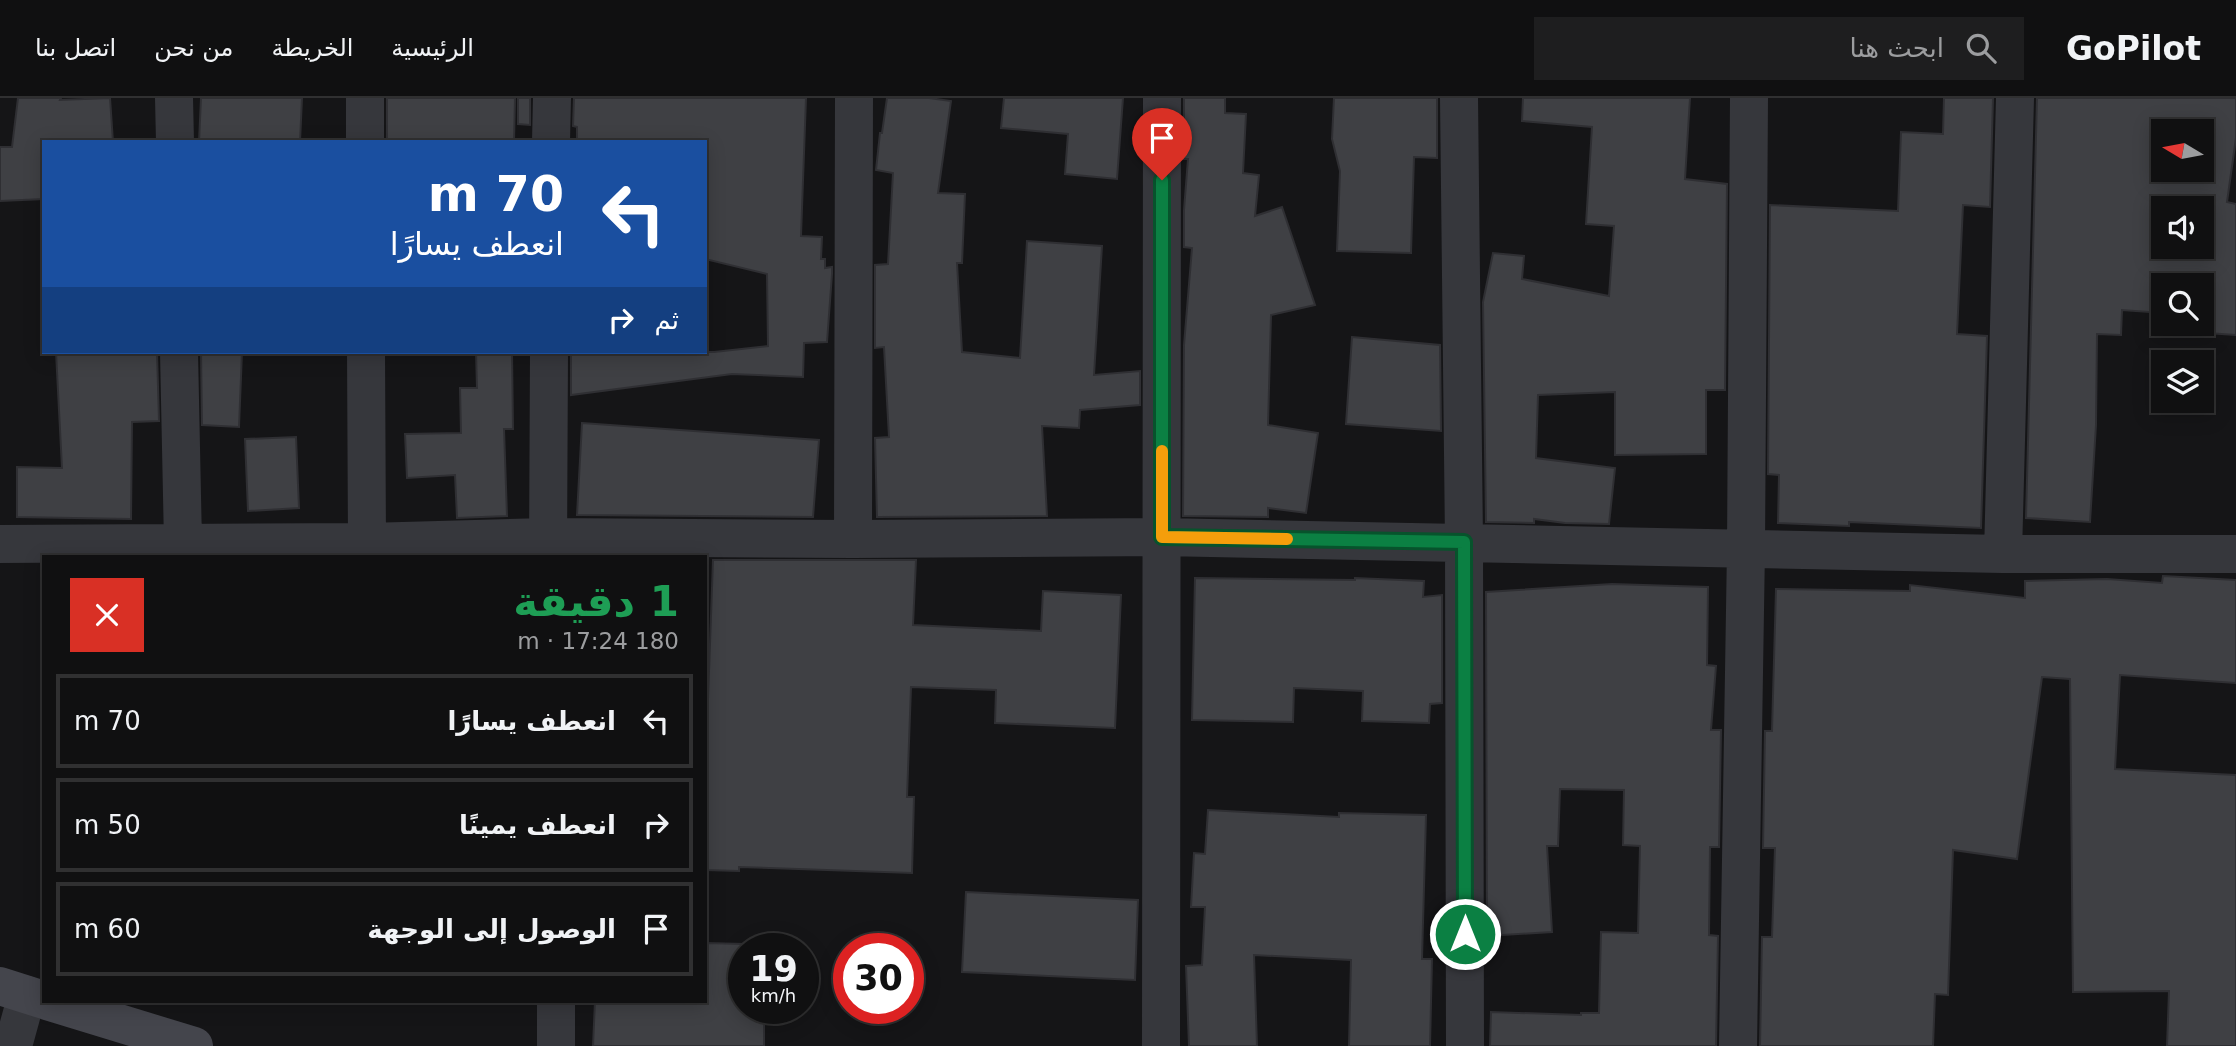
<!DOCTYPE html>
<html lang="ar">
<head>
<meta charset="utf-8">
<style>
  body { margin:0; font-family:"DejaVu Sans","Noto Naskh Arabic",sans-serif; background:#1e1e1f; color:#f1f3f6; direction:rtl; height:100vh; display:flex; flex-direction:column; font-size:26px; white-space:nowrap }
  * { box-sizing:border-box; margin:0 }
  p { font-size:23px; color:#9c9d9f }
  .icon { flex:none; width:38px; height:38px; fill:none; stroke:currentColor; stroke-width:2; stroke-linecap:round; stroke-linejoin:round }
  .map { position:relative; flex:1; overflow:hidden; direction:ltr }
  .details { position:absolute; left:42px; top:457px; width:665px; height:448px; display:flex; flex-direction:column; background:#101011; border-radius:0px; box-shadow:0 4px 18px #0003,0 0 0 2px #303031; direction:rtl }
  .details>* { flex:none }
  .banner { position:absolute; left:42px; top:42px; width:665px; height:214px; border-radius:0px; box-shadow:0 4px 18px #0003,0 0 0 2px #303031; direction:rtl; background:#1a4fa0; color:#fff; overflow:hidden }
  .needle { width:46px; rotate:280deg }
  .buttons { position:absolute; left:2151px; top:21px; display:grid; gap:14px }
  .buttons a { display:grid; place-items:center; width:63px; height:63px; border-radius:0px; background:#101011; box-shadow:0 4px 18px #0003,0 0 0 2px #303031; font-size:35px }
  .speed { position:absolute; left:728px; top:835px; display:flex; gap:14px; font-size:35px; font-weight:700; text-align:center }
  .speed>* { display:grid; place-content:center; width:91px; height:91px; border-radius:50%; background:#101011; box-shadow:0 4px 18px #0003,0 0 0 2px #303031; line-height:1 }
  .speed small { font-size:18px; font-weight:400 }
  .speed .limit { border:10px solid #d22; background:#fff; color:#111 }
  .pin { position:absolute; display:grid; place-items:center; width:60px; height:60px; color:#fff; margin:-72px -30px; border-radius:50% 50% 50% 0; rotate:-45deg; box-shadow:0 0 7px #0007 }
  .pin .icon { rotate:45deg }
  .me { position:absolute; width:77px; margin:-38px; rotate:0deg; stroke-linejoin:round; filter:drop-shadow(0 0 5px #0008) }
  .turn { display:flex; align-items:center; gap:24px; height:147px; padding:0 28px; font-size:32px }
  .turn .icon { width:91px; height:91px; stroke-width:2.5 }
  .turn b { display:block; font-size:49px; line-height:60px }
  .then { display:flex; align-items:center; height:66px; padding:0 28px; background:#0003; gap:14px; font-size:26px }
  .round { display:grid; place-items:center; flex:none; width:74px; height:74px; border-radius:0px; background:#1e1e1f }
  .summary { display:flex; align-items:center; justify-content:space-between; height:119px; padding:0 28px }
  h1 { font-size:42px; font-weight:600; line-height:52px; color:#1e9e55 }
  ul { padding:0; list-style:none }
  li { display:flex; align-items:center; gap:21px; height:94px; margin:0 14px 10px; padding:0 14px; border:4px solid #303031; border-radius:0px }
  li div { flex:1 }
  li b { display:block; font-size:26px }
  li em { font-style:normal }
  header { display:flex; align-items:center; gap:42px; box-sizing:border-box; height:98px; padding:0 35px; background:#101011; border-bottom:2px solid #303031 }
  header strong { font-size:33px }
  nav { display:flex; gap:38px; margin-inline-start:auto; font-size:24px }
  .search { width:490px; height:63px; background:#1e1e1f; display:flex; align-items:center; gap:18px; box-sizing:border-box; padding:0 24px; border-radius:0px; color:#9c9d9f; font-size:26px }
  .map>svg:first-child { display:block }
  .building { fill:#3f4044; stroke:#2f2f33; stroke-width:2; fill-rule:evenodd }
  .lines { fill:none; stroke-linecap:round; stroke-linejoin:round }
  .street { stroke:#36373c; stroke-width:38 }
  .secondary { stroke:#44454c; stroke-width:38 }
  .route-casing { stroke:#07532c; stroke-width:18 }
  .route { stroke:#0b8043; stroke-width:12 }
  .slow { stroke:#f59e0b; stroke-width:12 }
</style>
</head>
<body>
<header>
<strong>GoPilot</strong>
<div class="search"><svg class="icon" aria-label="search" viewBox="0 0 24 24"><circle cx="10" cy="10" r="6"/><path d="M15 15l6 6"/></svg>ابحث هنا</div>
<nav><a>الرئيسية</a><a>الخريطة</a><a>من نحن</a><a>اتصل بنا</a></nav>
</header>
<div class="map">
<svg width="2236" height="948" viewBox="0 0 2236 948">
  <rect width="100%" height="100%" fill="#151517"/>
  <path class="building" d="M18,0H61L60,2L110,0L113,44H44V101L0,103V49H12Z
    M201,0H302L300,44H199Z
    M387,0H515L514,44H387Z
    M518,0H530V27L518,26Z
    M574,0H806L801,138L822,139L821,161H825V170L832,169V176L827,244L804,245L803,279L732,276L571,297V254H714L768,248L767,176L705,161V44H577V29L573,28Z
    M887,0H929L951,3L938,95L965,96L962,165H957L962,254L1020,260L1027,143L1102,148L1094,277L1140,273V307L1080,312L1079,330L1042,328L1047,418L877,419L875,340L889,339L884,249L875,250V167L888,166L893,75L876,72L880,35H882Z
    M1004,0H1123L1117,81L1065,76L1068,36L1001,30Z
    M1184,0H1225V15L1246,16L1243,75L1259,77L1255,118L1282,109L1315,207L1271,217L1268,327L1318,335L1306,415L1268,410V419L1183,418L1184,247L1192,150L1184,149V112L1188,61H1184Z
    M1334,0H1437V60L1414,59L1411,155L1337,153L1340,73L1332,41Z
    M1523,0H1690L1685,81L1727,86L1725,292H1706V356L1615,357V294L1538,297L1536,360L1615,370L1609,426L1565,425L1534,421V425L1486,424L1483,204L1493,155L1524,158L1522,181L1609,198L1614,128L1586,126L1592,29L1522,23Z
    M1944,0H1993L1990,109L1963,107L1957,236L1987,238L1981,430L1849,424V428L1778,425L1779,377L1768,376L1770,107L1898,113L1901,34L1943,36Z
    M2037,0H2236V40L2227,104L2236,106V237L2192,234V226H2202V187H2163V215L2122,212L2121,237L2097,236L2096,327L2090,424L2026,420ZM2163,33H2202V72H2163ZM2163,110H2202V149H2163Z
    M1352,239L1440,247L1441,333L1346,326Z
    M56,254H157L159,323L132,324L131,421L17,419V369L62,370Z
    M201,254H242L239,329L202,327Z
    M476,254H512L513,331H504L507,418L457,420L455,377L407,380L405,336L461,335L460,290H477Z
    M582,325L819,342L813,419L577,417Z
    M296,339L299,410L248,413L245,341Z
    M713,462H916L913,527L1041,533L1043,493L1121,497L1115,630L995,625L996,592L911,589L907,699H914L912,775L739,769V773L705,772V684Z
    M2163,478L2236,482V585L2120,577L2115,671L2236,677V948H2167L2169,893L2073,894L2070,581L2042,579L2017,761L1953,752L1948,897L1935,896L1933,948H1760L1762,839H1772L1775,750H1763L1765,633H1772L1776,491L1910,493V487L2025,500V483L2107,481L2162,485Z
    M1195,480L1355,482V480L1424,483L1423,499L1442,497V605L1430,606L1429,625L1362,623L1363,593L1294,590L1293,624L1192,622Z
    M1612,486L1708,489L1707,567L1716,568L1711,632H1721L1719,749H1710L1709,837L1718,838L1716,948H1490L1491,914L1581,917V915H1599L1601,834L1638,835L1640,748L1623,747L1624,692L1560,691L1558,748H1547L1552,834L1487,838L1486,494Z
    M1208,712L1339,719V715L1426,717L1422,861H1432L1430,948H1349L1351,862L1254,857L1257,948H1189L1186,868L1202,867L1205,809H1191L1194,755L1205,756Z
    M966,794L1138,802L1135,882L962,874Z
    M705,845L744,846V910H764V948H593L595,903H705Z"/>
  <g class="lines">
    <path class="street" d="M174,0L175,44
      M365,0V44
      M1459,0L1464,444L1465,948
      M551,44L552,0
      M179,254L183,445
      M366,254L367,444
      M853,441L854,0
      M0,446L367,444L547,439L853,441L1162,439L2003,456H2236
      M2003,456L2015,0
      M548,458L549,254
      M556,903V948
      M13,948L27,897
      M1161,948L1162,0
      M1738,948L1746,450L1749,0"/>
    <path class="secondary" d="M0,888L44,902
      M47,903L194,948"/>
  </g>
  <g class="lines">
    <defs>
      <path id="route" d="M1162,82V439L1464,444L1465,836"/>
    </defs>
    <use href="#route" class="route-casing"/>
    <use href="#route" class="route"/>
    <path class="slow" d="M1162,353V439L1287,441"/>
  </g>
</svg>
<div class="buttons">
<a><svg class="needle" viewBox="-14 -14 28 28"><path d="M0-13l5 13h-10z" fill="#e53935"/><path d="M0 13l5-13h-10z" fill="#9c9d9f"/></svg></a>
<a><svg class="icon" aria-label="sound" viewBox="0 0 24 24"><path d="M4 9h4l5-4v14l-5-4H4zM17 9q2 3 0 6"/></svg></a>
<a><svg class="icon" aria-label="search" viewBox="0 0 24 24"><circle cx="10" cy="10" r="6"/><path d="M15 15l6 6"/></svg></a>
<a><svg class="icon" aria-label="layers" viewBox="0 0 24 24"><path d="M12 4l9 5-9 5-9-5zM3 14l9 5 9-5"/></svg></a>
</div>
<div class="speed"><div>19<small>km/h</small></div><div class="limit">30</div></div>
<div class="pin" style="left:1162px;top:82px;background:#d93025"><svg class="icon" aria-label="arrive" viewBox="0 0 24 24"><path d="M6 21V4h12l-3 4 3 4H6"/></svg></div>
<svg class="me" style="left:1465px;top:836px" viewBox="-20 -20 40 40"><circle r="17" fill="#0b8043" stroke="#fff" stroke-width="3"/><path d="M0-11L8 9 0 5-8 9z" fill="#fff"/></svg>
<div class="banner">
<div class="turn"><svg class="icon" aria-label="left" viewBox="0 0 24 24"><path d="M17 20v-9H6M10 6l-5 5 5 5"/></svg><div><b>70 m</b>انعطف يسارًا</div></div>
<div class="then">ثم<svg class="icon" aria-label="right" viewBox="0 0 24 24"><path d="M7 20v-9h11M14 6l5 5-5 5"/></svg></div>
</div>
<section class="details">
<div class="summary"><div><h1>1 دقيقة</h1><p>180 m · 17:24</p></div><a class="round" style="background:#d93025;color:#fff"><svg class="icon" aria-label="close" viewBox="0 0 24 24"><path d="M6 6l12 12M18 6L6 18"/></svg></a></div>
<ul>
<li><svg class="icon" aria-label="left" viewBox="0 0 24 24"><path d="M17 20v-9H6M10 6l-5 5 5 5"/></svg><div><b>انعطف يسارًا</b></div><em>70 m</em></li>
<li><svg class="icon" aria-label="right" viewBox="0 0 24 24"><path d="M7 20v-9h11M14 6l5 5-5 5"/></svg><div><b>انعطف يمينًا</b></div><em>50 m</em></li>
<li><svg class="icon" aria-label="arrive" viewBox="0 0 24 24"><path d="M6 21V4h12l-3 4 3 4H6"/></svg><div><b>الوصول إلى الوجهة</b></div><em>60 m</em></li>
</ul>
</section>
</div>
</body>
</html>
